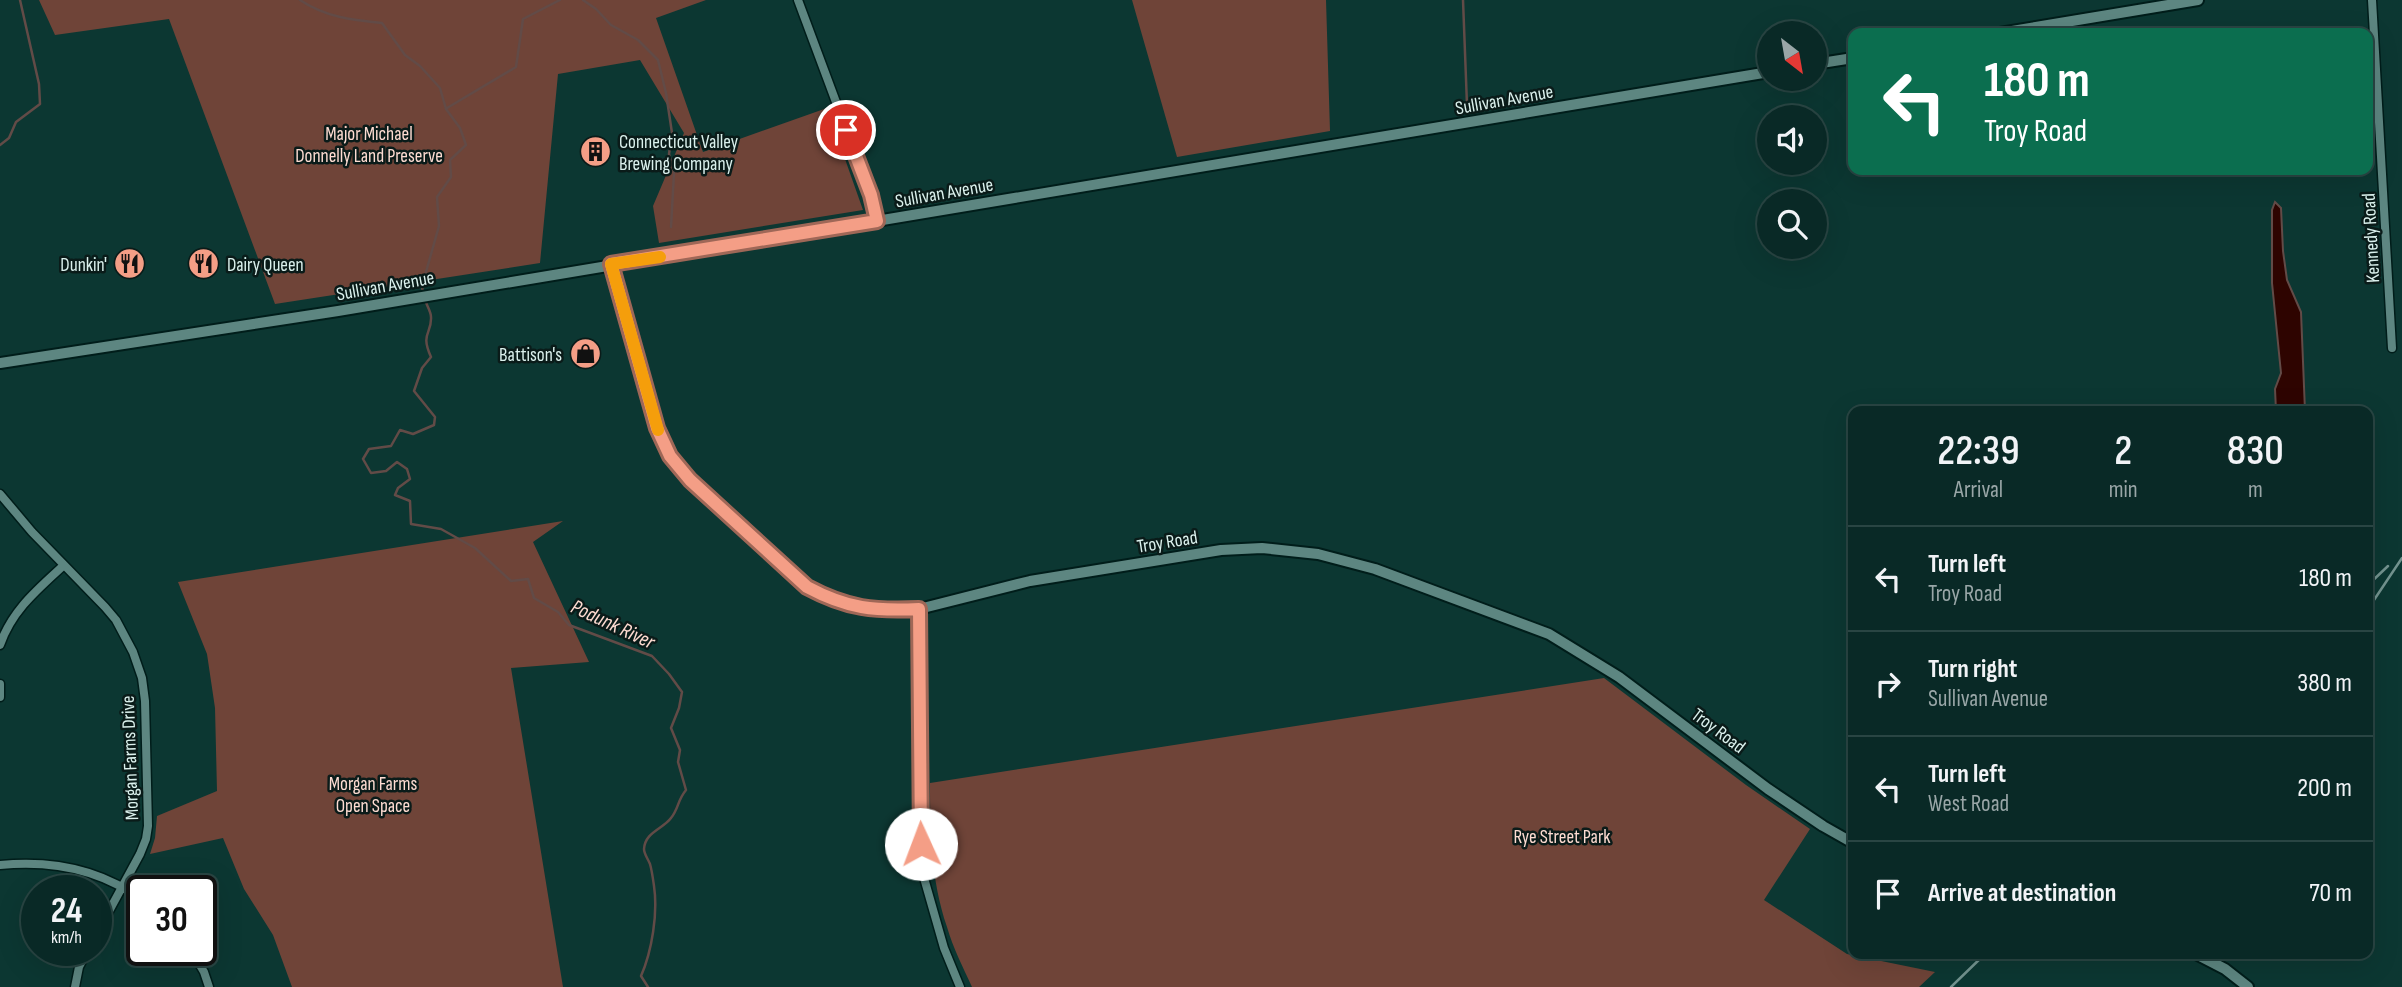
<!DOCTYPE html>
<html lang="en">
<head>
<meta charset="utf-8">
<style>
  body { margin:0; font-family:"Sofia Sans Condensed",sans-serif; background:#173532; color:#f1f3f6; height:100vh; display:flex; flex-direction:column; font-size:26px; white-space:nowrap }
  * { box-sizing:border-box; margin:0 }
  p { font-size:23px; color:#99a6a7 }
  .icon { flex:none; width:38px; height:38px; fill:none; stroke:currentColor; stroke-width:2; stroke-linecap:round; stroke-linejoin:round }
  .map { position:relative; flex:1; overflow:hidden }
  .panel { position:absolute; left:1848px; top:406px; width:525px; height:553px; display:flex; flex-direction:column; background:#092926; border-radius:14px; box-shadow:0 7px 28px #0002,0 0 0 2px #294543 }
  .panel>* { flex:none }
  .banner { position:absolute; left:1848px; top:28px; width:525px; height:147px; border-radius:14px; box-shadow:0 7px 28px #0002,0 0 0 2px #294543; background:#0b6e4f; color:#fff; overflow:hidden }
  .needle { width:46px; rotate:149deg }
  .fabs { position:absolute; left:1757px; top:21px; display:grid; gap:14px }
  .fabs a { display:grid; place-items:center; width:70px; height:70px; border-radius:50%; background:#092926; box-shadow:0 7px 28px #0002,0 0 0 2px #294543; font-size:35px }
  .speed { position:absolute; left:21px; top:875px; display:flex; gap:14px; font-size:35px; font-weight:700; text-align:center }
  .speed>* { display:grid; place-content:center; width:91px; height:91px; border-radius:50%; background:#092926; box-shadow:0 7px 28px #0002,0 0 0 2px #294543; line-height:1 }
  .speed small { font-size:18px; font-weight:400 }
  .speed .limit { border:4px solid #111; border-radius:10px; background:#fff; color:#111 }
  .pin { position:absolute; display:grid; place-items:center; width:60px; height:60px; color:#fff; margin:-30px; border:4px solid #fff; border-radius:50%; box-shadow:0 2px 7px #0007 }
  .me { position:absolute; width:77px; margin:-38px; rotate:358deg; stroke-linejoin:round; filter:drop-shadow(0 0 5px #0008) }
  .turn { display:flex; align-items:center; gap:24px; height:147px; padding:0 21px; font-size:32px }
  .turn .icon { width:91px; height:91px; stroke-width:2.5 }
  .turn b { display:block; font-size:49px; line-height:60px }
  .eta { display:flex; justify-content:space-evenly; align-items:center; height:119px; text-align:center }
  .eta b { font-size:42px; font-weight:600; line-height:49px }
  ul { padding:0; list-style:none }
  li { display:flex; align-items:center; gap:21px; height:105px; padding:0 21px; border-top:2px solid #294543 }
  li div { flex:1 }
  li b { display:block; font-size:26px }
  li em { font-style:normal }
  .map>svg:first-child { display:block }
  .green { fill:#6f4438 }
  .water { fill:#2e0400; stroke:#624b47; stroke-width:2 }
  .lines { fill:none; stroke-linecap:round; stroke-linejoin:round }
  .stream { stroke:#624b47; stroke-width:2.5 }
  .street-casing { stroke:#001d1a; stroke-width:11 }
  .secondary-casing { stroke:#001d1a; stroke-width:14 }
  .street { stroke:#5d8681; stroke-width:8 }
  .secondary { stroke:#5d8681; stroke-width:10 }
  .rail { stroke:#73938f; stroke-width:2.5 }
  .route-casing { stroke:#9f6757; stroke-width:18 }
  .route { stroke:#f49e86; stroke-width:12 }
  .slow { stroke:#f59e0b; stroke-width:12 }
  .labels { text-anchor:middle; stroke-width:5; stroke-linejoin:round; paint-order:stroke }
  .street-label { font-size:19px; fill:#dbf1ed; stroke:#0a1b19 }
  .park-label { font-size:19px; fill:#fedcd2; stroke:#0a1b19 }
  .poi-label { font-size:19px; fill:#dbf1ed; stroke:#0a1b19; text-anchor:start }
  .water-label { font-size:21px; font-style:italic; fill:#fddbd1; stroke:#0a1b19 }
</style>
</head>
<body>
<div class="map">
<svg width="2402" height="987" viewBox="0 0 2402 987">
  <rect width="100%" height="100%" fill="#0c3732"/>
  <path class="green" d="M39,0H706L656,18L703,152L827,108L863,210L659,243L653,206L684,133L640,60L558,74L540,263L275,304L169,19L55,35Z
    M1132,0H1326L1330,131L1177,157Z
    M563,521L533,542L589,662L511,668L563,987H292L273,935L244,889L223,838L150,854L155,838L157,816L217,791L215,708L207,654L178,582Z
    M1604,678L1746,785L1810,829L1764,900L1847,954L1935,972L1919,987H972C963,967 953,948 947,927C931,880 930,833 930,783Z"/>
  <path class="water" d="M2275,202L2281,208L2283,251L2287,280L2301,312L2305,411H2276L2275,389L2281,373L2272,283V210Z"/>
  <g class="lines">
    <path class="stream" d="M300,0C325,17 352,20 382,23L405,55L420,66L440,88L446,109L460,128L466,145L450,160L451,177L437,197L439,226L422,286L423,293
      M583,0L596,9L611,25L638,40L658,60L666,93L672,133L669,154L674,173L671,227
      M1463,0L1467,105
      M447,108L516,67L523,19L560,0
      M0,145L9,138L16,122L40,104L39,84L20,0
      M425,299C426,305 431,311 431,317C432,334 420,333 431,357L422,368L414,391L435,417L434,425L413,434L400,430L391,446L369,449L363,459L371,473L386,471L397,462L407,469L410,479L398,488L395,495L410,501L411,524L441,529L475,548L511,581L528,579L534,598L558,612L569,625L652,656L669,674L682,692L679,708L671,728L680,750L678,762L686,790C677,801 679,808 671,818C663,829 645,832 644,849C644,854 648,859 650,864C652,871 653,879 654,886C658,913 652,951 641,976L648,987"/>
    <defs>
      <path id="street" d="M798,0L871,196L877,221
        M2372,0L2392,348
        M0,494L32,532L105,607L116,620L133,652L142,678L145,701L148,826L146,839L140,854L96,935
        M919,609V807L924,878L944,948L960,987
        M0,645C12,610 38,589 64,565
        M0,684V697
        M0,865C51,860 100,869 142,900
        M191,950L204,972L209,987
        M75,987L79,967L88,950"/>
      <path id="secondary" d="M2000,33L2198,0
        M1815,64L1853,58
        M612,264L657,428L670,456L690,480L712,501L807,587L826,597L859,608L887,610L919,609L1030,581L1221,550L1262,548L1318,554L1375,569L1549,634L1619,677L1768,789L1823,826L1853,843
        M0,363L338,311L1769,72
        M2196,954L2225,969L2248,987"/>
    </defs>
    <use href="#street" class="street-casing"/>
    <use href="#secondary" class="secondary-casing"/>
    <use href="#street" class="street"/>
    <use href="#secondary" class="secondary"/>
    <path class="rail" d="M2368,585L2388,566
      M2368,609L2402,558
      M1951,987L1985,954"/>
  </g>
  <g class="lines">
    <defs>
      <path id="route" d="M846,130L871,195L877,221L611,264L657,428L670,456L690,480L807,587C848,609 874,611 919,609L921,844"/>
    </defs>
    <use href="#route" class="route-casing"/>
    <use href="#route" class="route"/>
    <path class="slow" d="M658,430L611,264L660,257"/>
  </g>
  <defs>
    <symbol id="building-disc" viewBox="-11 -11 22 22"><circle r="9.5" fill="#f49e86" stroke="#0a1b19"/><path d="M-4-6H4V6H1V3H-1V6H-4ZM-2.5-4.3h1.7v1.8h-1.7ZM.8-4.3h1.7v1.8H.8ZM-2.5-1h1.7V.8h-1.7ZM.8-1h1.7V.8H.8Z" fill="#111"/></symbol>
    <symbol id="restaurant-disc" viewBox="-11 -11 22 22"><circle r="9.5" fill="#f49e86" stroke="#0a1b19"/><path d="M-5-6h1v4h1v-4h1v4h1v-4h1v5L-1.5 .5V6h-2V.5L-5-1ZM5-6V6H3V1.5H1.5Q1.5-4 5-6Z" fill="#111"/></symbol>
    <symbol id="shop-disc" viewBox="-11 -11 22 22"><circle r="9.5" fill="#f49e86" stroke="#0a1b19"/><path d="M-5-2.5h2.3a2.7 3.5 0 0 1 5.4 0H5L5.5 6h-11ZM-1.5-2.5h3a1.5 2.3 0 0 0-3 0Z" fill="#111"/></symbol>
  </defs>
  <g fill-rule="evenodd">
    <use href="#building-disc" x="578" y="134" width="35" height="35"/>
    <use href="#restaurant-disc" x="112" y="246" width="35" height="35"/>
    <use href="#restaurant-disc" x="186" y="246" width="35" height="35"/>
    <use href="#shop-disc" x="568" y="336" width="35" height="35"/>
  </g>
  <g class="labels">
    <g class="street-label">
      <text transform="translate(1504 99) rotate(-10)" y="7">Sullivan Avenue</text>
      <text transform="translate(944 192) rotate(-10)" y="7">Sullivan Avenue</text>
      <text transform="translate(2370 238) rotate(-93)" y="7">Kennedy Road</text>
      <text transform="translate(385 285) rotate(-10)" y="7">Sullivan Avenue</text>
      <text transform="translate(1167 541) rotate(-9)" y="7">Troy Road</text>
      <text transform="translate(1719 730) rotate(37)" y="7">Troy Road</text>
      <text transform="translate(129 758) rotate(-92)" y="7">Morgan Farms Drive</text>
    </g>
    <g class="park-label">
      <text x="369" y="140">Major Michael<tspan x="369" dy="22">Donnelly Land Preserve</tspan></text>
      <text x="373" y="790">Morgan Farms<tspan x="373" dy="22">Open Space</tspan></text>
      <text x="1562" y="843">Rye Street Park</text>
    </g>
    <g class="poi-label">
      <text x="619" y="148">Connecticut Valley<tspan x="619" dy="22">Brewing Company</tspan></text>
      <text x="107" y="271" text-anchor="end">Dunkin'</text>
      <text x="227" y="271">Dairy Queen</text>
      <text x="562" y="361" text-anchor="end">Battison's</text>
    </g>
    <g class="water-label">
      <text transform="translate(613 624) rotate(25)" y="7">Podunk River</text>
    </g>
  </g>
</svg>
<div class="fabs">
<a><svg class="needle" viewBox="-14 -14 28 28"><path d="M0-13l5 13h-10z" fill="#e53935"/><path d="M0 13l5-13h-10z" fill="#99a6a7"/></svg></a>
<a><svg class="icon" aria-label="sound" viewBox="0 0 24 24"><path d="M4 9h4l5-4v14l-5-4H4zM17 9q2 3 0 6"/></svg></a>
<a><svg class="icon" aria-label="search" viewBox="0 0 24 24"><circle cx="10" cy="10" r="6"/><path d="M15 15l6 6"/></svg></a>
</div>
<div class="speed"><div>24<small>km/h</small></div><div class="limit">30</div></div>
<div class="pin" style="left:846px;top:130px;background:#d93025"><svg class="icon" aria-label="arrive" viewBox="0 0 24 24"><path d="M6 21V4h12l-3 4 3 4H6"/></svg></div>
<svg class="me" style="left:921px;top:844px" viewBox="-20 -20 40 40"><circle r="19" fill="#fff"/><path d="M0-13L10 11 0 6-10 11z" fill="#f49e86"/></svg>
<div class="banner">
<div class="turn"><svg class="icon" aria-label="left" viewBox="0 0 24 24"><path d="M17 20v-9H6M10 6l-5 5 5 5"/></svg><div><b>180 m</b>Troy Road</div></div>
</div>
<section class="panel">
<div class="eta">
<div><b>22:39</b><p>Arrival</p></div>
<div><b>2</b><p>min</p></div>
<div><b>830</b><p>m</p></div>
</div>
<ul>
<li><svg class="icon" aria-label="left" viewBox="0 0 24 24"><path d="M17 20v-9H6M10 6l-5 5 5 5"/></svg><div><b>Turn left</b><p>Troy Road</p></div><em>180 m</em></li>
<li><svg class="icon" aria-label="right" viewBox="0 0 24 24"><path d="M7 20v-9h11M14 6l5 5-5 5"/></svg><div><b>Turn right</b><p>Sullivan Avenue</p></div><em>380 m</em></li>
<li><svg class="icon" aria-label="left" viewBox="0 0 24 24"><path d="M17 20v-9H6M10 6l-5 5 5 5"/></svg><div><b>Turn left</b><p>West Road</p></div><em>200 m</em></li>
<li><svg class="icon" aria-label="arrive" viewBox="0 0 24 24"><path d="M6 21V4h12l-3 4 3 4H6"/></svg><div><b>Arrive at destination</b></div><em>70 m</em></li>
</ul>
</section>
</div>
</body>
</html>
